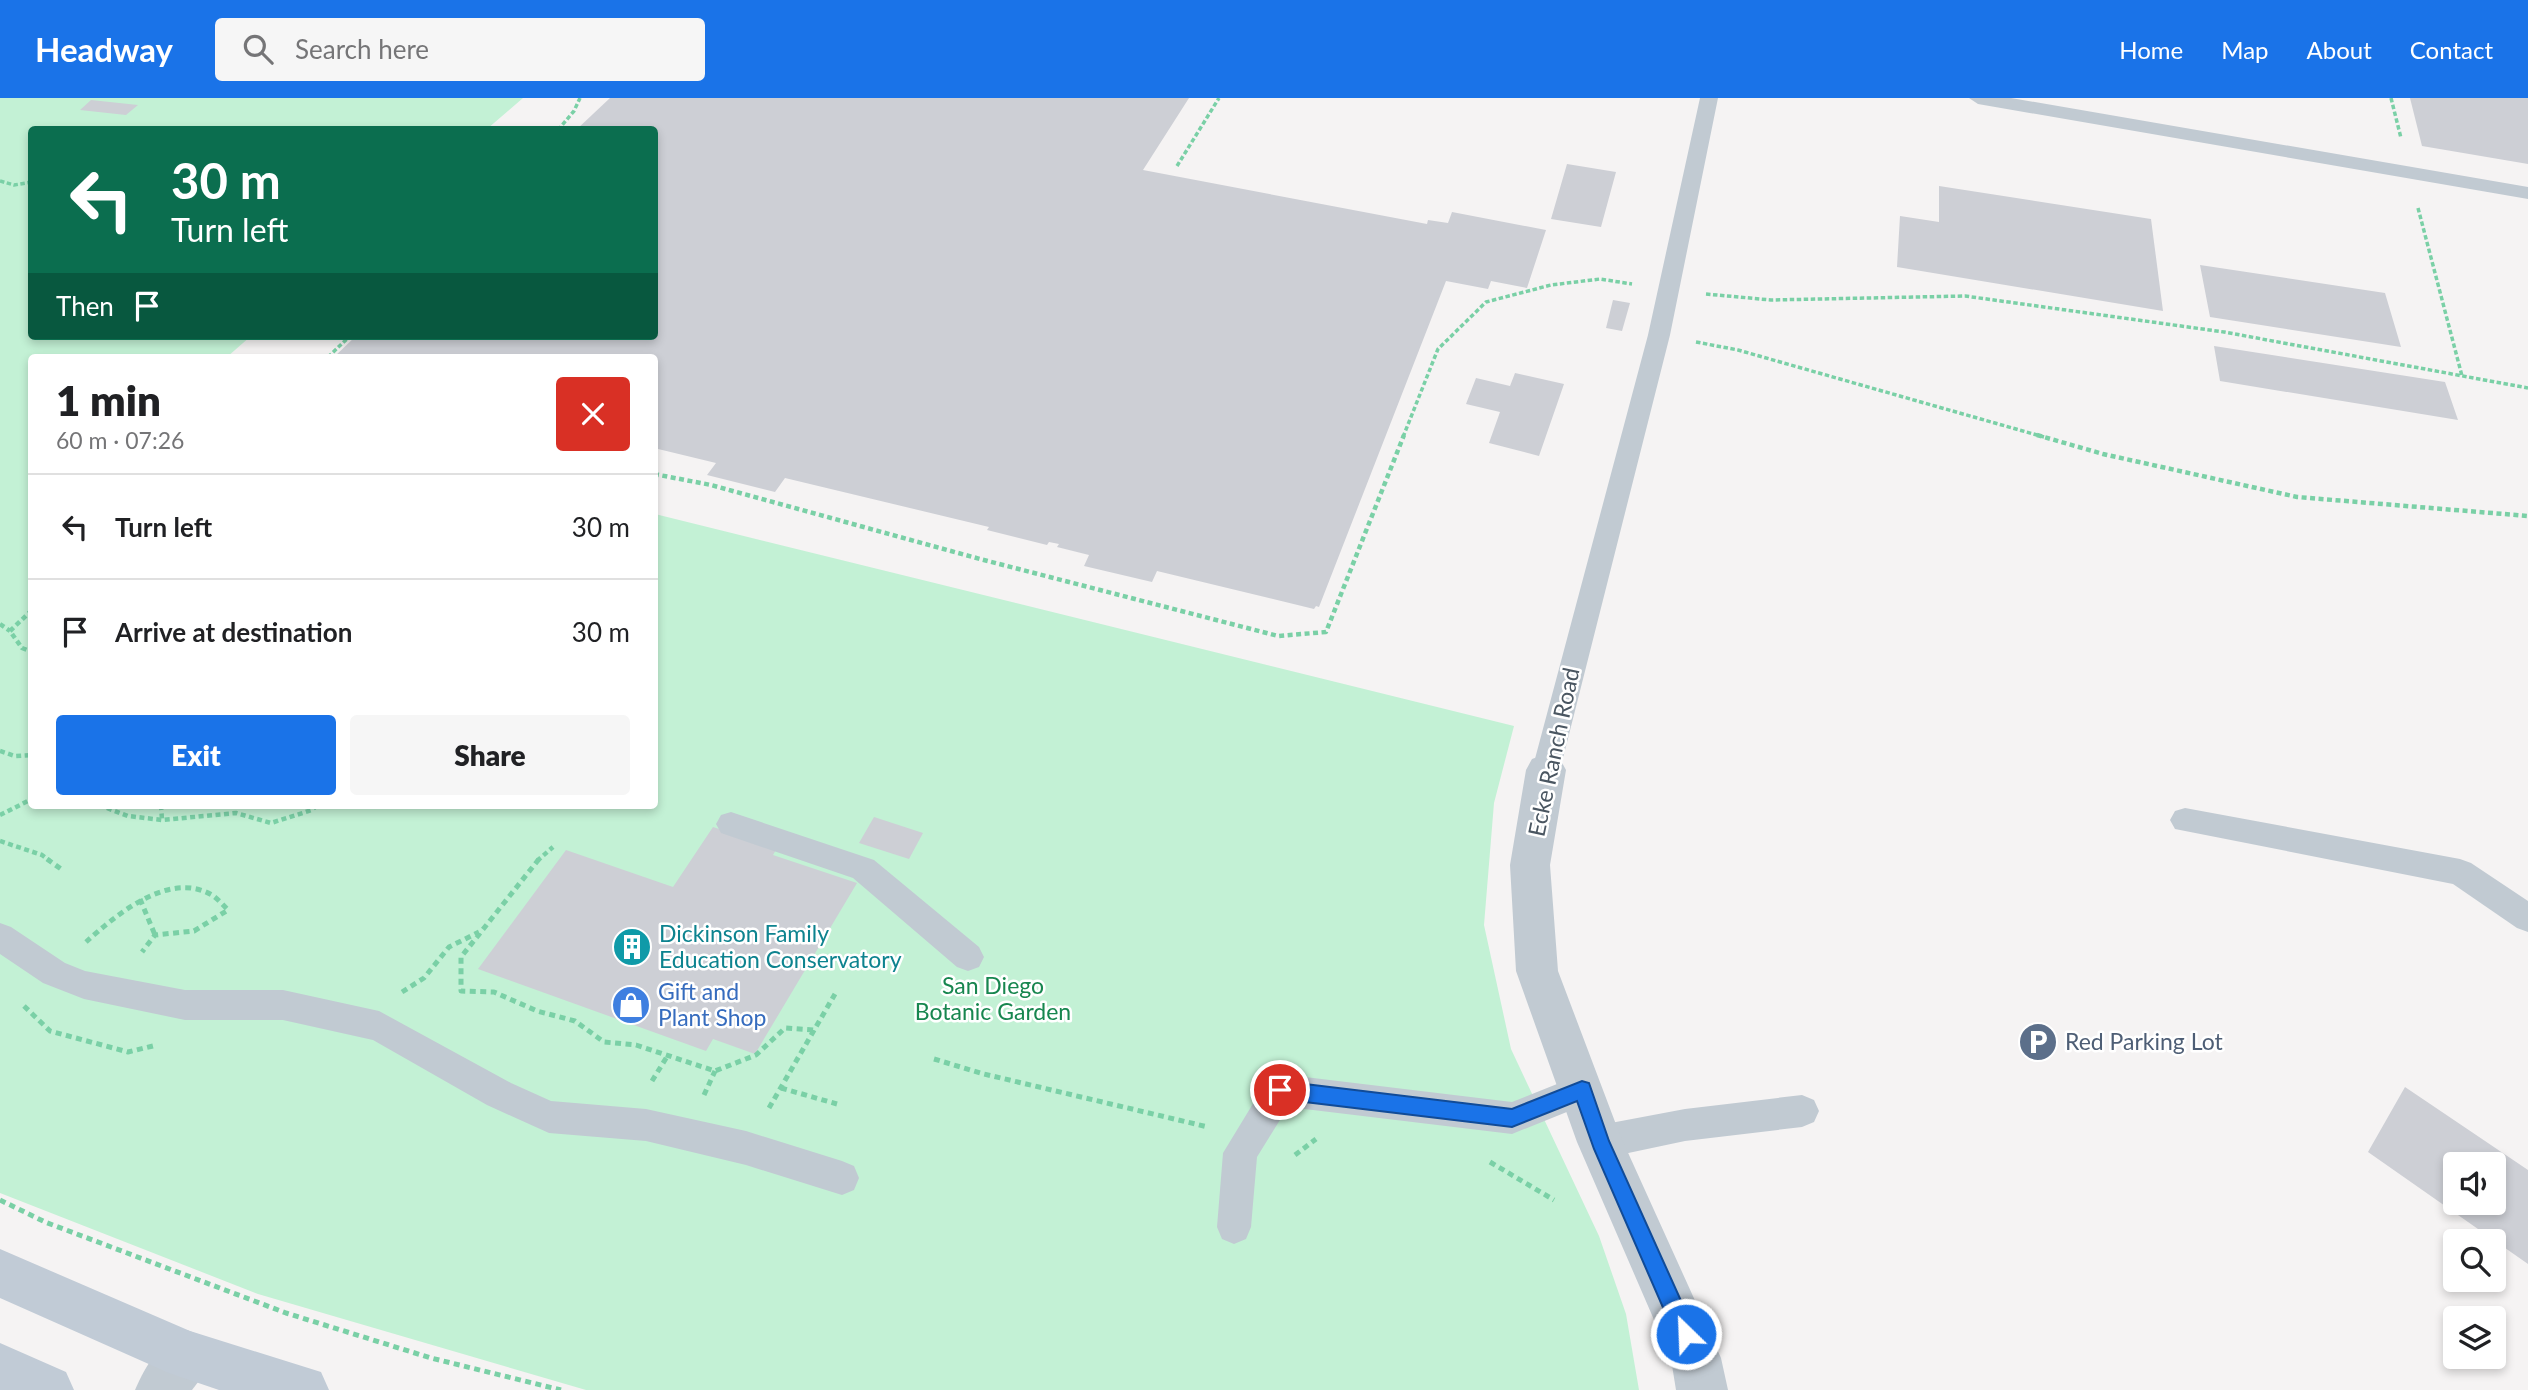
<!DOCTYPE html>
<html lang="en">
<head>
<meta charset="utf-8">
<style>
  body { margin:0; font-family:Lato,sans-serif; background:#f6f6f6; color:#202124; height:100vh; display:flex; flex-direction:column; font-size:26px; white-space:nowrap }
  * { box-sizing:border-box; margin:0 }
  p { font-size:23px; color:#757577 }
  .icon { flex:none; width:38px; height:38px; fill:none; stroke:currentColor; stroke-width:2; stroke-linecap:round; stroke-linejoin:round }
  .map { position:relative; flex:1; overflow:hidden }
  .side { position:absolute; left:28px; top:256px; width:630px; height:455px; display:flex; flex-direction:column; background:#fff; border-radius:7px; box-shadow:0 4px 10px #0003 }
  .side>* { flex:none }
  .guide { position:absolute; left:28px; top:28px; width:630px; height:214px; border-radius:7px; box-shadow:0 4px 10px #0003; background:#0b6e4f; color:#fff; overflow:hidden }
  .controls { position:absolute; left:2443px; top:1054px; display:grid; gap:14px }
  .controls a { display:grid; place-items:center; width:63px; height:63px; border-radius:7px; background:#fff; box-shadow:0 4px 10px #0003; font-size:35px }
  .pin { position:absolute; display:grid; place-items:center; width:60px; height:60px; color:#fff; margin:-30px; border:4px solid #fff; border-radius:50%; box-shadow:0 2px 7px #0007 }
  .me { position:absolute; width:77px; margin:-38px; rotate:336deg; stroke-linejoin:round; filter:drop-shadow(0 0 5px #0008) }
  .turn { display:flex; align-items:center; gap:24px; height:147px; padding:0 28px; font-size:32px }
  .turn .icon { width:91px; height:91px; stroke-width:2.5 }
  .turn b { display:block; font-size:49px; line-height:60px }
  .then { display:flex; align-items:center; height:66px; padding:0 28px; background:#0003; gap:14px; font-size:26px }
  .round { display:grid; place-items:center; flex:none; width:74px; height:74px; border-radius:7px; background:#f6f6f6 }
  .headline { display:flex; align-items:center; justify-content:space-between; height:119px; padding:0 28px }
  h1 { font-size:42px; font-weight:800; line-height:52px }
  .button { display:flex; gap:14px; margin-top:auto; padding:14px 28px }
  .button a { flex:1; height:80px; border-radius:7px; background:#1a73e8; color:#fff; font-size:28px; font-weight:800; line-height:80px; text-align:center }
  .button a+a { background:#f6f6f6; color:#202124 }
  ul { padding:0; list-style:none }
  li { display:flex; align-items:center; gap:21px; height:105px; padding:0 28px; border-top:2px solid #e0e0e0 }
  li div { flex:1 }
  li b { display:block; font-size:26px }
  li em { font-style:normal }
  header { display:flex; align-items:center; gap:42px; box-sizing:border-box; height:98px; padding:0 35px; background:#1a73e8; color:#fff }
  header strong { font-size:33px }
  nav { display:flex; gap:38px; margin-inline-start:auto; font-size:24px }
  .search { width:490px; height:63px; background:#f6f6f6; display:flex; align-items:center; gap:18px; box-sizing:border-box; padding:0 24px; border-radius:7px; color:#757577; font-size:26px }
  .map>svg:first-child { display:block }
  .green { fill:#c3f1d5 }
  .building { fill:#cdcfd5; fill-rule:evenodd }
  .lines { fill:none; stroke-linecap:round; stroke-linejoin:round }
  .path-far2 { stroke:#7ad0a6; stroke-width:3.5; stroke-dasharray:4.5 2.5; stroke-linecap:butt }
  .path-far1 { stroke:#7ad0a6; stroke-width:4.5; stroke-dasharray:5 3.5; stroke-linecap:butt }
  .path { stroke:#7ad0a6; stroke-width:5; stroke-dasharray:6 4.5; stroke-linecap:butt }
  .service { fill:#c1cad2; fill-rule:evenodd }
  .minor { fill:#c1cad2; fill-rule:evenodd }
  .tertiary { fill:#c1cad2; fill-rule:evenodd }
  .secondary { fill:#c1cbd6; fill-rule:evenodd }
  .route { fill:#1a73e8; stroke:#114b97; stroke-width:2 }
  .labels { text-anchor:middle; stroke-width:5; stroke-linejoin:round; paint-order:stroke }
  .street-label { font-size:23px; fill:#4a5661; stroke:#fff }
  .culture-label { font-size:23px; fill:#0d838f; stroke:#fff; text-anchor:start }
  .park-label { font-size:23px; fill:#17864f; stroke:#fff }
  .shop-label { font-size:23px; fill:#366cbe; stroke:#fff; text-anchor:start }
  .service-label { font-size:23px; fill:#4e5e75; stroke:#fff; text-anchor:start }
</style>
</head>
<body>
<header>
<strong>Headway</strong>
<div class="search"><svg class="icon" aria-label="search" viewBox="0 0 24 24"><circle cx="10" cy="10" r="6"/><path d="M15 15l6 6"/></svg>Search here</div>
<nav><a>Home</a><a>Map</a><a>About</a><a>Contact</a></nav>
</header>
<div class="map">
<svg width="2528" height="1292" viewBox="0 0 2528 1292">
  <rect width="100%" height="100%" fill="#f5f3f3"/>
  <path class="green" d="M0,0H523L487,31L32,32V238H251L227,259H32V707H654L655,416L1514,628L1494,705L1484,827L1511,951L1599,1138L1626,1216L1639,1292H586L258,1196L0,1095Z"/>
  <path class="building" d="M610,0H1189L1143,72L1427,126L1428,122L1448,125L1452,114L1546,132L1527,190L1491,183L1488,191L1446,183L1319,509L1316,508L1314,511L1157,473L1152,484L1084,468L1089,457L1057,449L1059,446L1049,444L1047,447L987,432L989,429L785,380L775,394L707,377L716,365L654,350V259H334L356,238H654V32H576Z
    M2410,0H2528V66L2422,48Z
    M91,2L138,7L126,17L80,12Z
    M1567,66L1616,74L1601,129L1551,121Z
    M1939,88L2151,121L2163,213L1897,169L1900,118L1939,124Z
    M2200,167L2385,195L2401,249L2210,219Z
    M1613,202L1630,205L1622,233L1606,230Z
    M2214,248L2445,284L2458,322L2220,283Z
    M1515,275L1564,286L1539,358L1489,345L1500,314L1466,306L1476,280L1510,288Z
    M874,719L923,735L909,761L859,745Z
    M713,729L777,750L773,757L857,785L755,956L713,941L706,953L478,871L566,752L673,789Z
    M2405,989L2528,1072V1166L2368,1054ZM2455,1066H2494V1104H2455Z"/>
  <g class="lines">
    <path class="path-far2" d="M2391,0L2401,40
      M558,32L574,13L580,0
      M1177,68L1219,0
      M0,83L14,87L32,84
      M2418,110L2462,278
      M1706,196L1771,202L1965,198L2224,234L2528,290
      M1696,244L1738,252L2044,339
      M328,259L350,238
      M1403,339L1438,251L1486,204L1551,187L1600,181L1632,186"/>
    <path class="path-far1" d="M2037,337L2103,356L2297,399L2528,418
      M654,376L711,387L980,461L1278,538L1326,534L1404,337
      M32,512L10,533L22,550L32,554
      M0,526L10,533
      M0,653L15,658L32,657
      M99,707L128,718L162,722L236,715L271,725L312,712L317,707
      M161,707L162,722
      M0,717L32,701
      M0,743L42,757L50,763
      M537,763L553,749"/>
    <path class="path" d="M47,761L61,771
      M539,761L461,859V893L494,894L537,913L575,923L604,944L636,947L715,973L756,957L785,930L814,932
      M140,801L155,837
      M86,844C116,817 169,772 212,797C218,801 223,807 228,812L194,833L155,837L142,854
      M402,894L424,880L449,849L479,834
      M24,908L50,933L128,954L157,947
      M934,961L984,976L1208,1029
      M652,983L668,957
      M781,990L837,1006
      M704,997L715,973
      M769,1010L835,896
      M1295,1057L1316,1041
      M1490,1064L1554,1102
      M0,1102L45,1124L286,1215L431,1260L561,1292"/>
    <path class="service" d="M1700,0H1718L1670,237L1560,672L1556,680L1546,684L1536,680L1532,672L1648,237Z
      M1969,0H2011L2528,89V101L1978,6Z
      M2185,710L2460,761L2471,765L2528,803V834L2517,830L2453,786L2175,731L2170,722L2175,713Z
      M731,714L874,762L979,849L984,859L979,869L968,873L957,869L853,780L721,735L716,726L721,717Z
      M0,825L11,829L65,865L85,873L185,892H283L379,913L511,985L551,1003L646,1011L746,1033L842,1063L854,1068L859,1080L854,1092L842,1097L746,1067L646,1043L549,1035L487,1007L373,942L283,922H185L84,901L43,885L0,856Z
      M1280,976L1512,1004L1582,976L1594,981L1598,992L1594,1003L1512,1036L1288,1009L1257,1059L1251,1129L1246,1141L1234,1146L1222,1141L1217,1129L1223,1055L1268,981Z
      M1802,997L1814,1002L1819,1013L1814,1024L1802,1029L1685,1043L1600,1061L1588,1056L1583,1044L1588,1032L1600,1027L1685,1011Z"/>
    <path class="minor" d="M1546,656L1560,661L1566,672L1550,767L1558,873L1620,1037L1721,1260L1728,1292H1676L1671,1261L1577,1044L1516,873L1510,767L1526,672L1532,661Z"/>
    <path class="tertiary" d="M187,1232L205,1239L212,1257L205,1275L192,1292H135C146,1266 161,1243 187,1232Z"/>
    <path class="secondary" d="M0,1151L190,1233L321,1274L329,1292H219L169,1275L0,1200Z
      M0,1245L66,1274L74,1292H0Z"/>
  </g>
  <path class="route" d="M1280,983L1512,1011L1582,983L1589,985L1609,1043L1696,1236L1693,1244L1686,1247L1678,1244L1594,1051L1577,1003L1512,1029L1280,1001L1274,998L1271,992L1274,986Z"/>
  <defs>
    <symbol id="building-disc" viewBox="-11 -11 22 22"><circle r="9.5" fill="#0f9aa8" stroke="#fff"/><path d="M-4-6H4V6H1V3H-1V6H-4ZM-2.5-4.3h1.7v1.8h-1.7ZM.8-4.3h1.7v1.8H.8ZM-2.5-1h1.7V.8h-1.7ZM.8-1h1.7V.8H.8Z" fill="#fff"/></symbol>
    <symbol id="shop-disc" viewBox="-11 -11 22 22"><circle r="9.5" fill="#3f7fe0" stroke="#fff"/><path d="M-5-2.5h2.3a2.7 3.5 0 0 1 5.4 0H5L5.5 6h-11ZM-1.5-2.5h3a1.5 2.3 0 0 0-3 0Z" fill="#fff"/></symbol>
    <symbol id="parking-disc" viewBox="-11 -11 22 22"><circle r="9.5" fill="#5c6f8a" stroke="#fff"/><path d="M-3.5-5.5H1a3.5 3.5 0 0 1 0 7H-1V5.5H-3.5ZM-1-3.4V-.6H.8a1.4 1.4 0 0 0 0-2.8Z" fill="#fff"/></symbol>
  </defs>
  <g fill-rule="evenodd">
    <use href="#building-disc" x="610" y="827" width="44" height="44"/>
    <use href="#shop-disc" x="609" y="885" width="44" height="44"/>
    <use href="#parking-disc" x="2016" y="922" width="44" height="44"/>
  </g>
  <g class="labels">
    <g class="street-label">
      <text transform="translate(1554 654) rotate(-78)" y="8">Ecke Ranch Road</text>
    </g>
    <g class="culture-label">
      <text x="659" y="844">Dickinson Family<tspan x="659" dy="26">Education Conservatory</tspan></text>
    </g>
    <g class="park-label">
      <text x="993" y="896">San Diego<tspan x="993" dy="26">Botanic Garden</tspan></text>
    </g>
    <g class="shop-label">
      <text x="658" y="902">Gift and<tspan x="658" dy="26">Plant Shop</tspan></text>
    </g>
    <g class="service-label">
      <text x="2065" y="952">Red Parking Lot</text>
    </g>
  </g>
</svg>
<div class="controls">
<a><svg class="icon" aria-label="sound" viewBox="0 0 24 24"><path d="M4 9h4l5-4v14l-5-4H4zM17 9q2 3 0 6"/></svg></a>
<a><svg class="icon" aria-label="search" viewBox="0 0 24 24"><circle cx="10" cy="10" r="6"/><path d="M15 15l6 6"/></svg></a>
<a><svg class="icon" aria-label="layers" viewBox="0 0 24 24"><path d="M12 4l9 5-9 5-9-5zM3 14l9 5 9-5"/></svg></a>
</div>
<div class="pin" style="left:1280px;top:992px;background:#d93025"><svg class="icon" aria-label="arrive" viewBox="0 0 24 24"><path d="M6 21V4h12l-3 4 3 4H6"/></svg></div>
<svg class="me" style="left:1686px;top:1236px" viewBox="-20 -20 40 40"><circle r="17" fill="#1a73e8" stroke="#fff" stroke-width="3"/><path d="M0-11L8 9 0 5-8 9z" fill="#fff"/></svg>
<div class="guide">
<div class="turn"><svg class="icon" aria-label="left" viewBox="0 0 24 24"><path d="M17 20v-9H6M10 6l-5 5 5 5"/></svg><div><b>30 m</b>Turn left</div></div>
<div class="then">Then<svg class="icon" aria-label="arrive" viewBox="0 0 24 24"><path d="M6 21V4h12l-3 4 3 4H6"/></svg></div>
</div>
<section class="side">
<div class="headline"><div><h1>1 min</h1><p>60 m · 07:26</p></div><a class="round" style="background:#d93025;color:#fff"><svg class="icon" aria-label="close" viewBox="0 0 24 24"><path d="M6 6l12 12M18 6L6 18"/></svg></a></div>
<ul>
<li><svg class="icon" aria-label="left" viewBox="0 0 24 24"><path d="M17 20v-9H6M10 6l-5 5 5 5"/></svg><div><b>Turn left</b></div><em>30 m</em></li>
<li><svg class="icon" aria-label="arrive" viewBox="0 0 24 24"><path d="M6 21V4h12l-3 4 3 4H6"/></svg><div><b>Arrive at destination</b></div><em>30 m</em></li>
</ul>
<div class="button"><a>Exit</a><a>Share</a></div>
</section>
</div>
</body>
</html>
